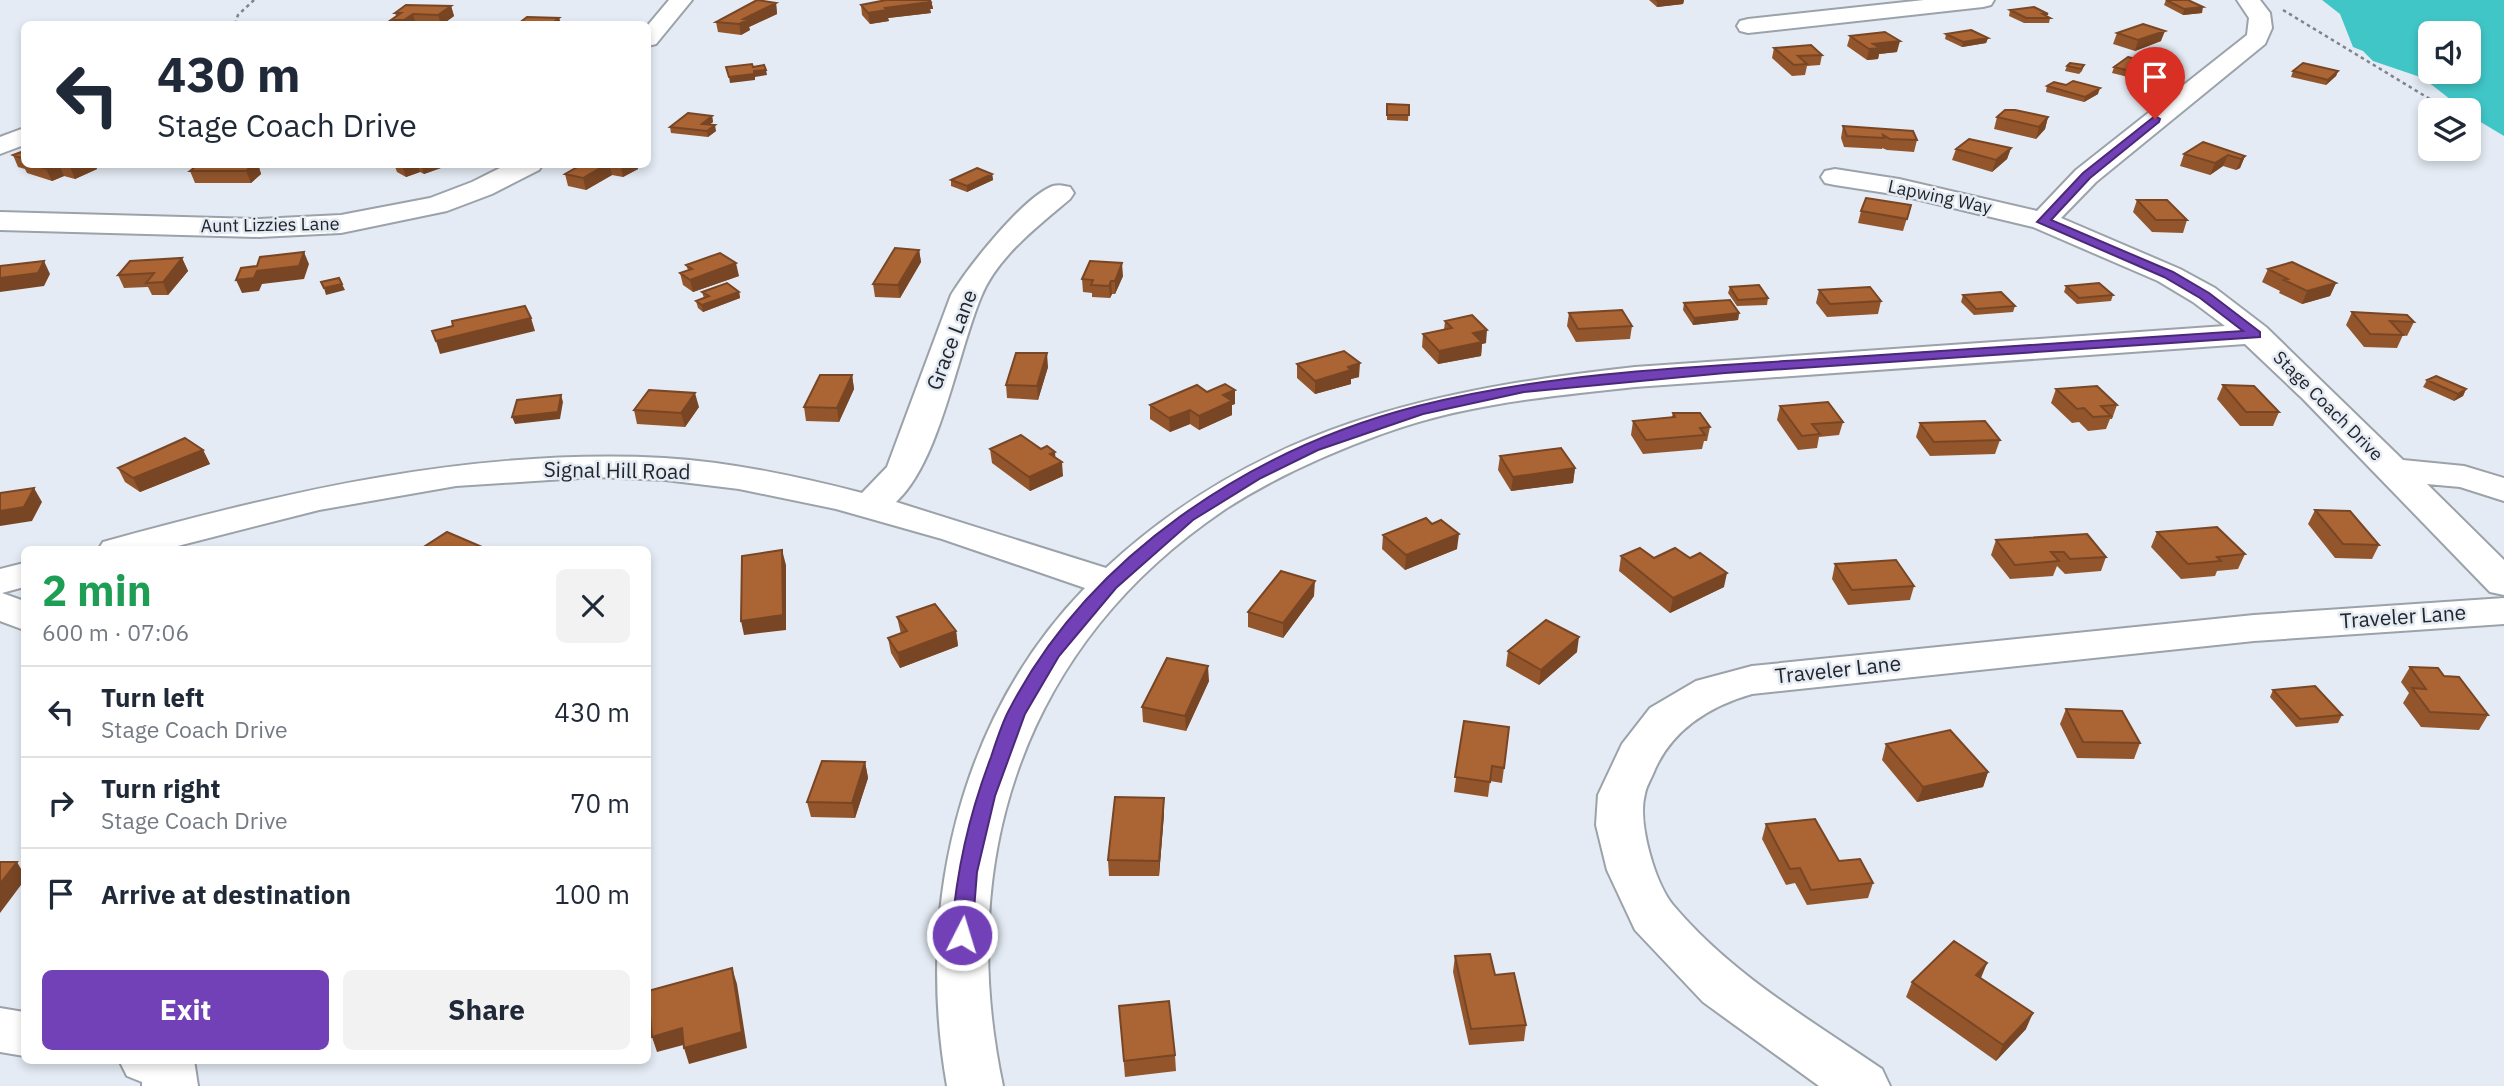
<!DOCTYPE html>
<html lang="en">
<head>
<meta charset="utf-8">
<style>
  body { margin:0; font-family:"IBM Plex Sans",sans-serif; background:#f2f2f3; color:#1f2937; height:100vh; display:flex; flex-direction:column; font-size:26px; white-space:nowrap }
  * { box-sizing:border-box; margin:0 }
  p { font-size:23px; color:#747a83 }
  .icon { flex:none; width:38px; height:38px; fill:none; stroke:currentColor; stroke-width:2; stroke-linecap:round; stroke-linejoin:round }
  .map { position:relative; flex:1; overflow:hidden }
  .panel { position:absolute; left:21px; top:546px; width:630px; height:518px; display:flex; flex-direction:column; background:#fff; border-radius:10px; box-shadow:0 4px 10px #0003 }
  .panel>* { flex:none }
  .banner { position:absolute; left:21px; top:21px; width:630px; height:147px; border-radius:10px; box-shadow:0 4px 10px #0003; background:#fff; color:#1f2937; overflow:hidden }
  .tools { position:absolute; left:2418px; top:21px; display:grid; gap:14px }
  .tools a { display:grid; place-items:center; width:63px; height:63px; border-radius:10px; background:#fff; box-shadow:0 4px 10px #0003; font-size:35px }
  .pin { position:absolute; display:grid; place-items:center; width:60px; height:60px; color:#fff; margin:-72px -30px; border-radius:50% 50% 50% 0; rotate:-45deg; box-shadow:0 0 7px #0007 }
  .pin .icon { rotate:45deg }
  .me { position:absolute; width:77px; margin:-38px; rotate:5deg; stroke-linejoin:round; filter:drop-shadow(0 0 5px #0008) }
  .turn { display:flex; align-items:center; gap:24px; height:147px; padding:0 21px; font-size:32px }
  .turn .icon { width:91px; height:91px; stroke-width:2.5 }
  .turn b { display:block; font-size:49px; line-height:60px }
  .round { display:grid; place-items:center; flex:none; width:74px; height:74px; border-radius:10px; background:#f2f2f3 }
  .headline { display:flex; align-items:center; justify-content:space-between; height:119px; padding:0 21px }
  h1 { font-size:42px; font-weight:700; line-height:52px; color:#1e9e55 }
  .action { display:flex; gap:14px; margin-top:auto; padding:14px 21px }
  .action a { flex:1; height:80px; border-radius:10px; background:#7240b7; color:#fff; font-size:28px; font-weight:700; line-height:80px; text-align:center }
  .action a+a { background:#f2f2f3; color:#1f2937 }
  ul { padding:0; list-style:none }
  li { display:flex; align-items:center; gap:21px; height:91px; padding:0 21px; border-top:2px solid #e0e1e3 }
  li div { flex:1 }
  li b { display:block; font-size:26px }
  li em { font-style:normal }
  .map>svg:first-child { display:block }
  .water { fill:#41c6c7; fill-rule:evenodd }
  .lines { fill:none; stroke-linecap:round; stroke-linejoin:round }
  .minor-casing { stroke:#9ba2a9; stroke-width:4 }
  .path { stroke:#7f848a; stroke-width:2.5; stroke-dasharray:3.5 3.5; stroke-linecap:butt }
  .minor { fill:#fff; fill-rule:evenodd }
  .wall { fill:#93562c }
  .shaded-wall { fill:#784624 }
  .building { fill:#ab6433; stroke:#784624; stroke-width:2 }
  .route { fill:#7240b7; stroke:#4a2a77; stroke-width:2 }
  .labels { text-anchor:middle; stroke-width:5; stroke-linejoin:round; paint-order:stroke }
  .far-street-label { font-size:18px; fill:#232629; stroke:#e4ebf4 }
  .street-label { font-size:21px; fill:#232629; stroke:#e4ebf4 }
</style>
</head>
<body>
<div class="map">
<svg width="2504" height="1086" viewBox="0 0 2504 1086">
  <rect width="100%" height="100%" fill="#e4ebf4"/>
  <path class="water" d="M2322,0H2504V136L2469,115V110H2464L2423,78L2373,61L2363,51L2353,47L2340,14ZM2431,33H2469V72H2431Z"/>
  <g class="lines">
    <defs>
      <path id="minor" d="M669,0H692L656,44L648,46V25Z
        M1924,0H1994L1991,5L1983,7L1748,33L1740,31L1737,26L1740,21L1748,19Z
        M2237,0H2260L2270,13L2272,28L2265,44L2096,182L2061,218L2180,269L2215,288L2266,327L2403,460L2464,466L2504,478V501L2460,487L2427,484L2504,560V595L2490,592L2303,399L2245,344L1635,387C1551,396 1462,404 1382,434C1327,454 1273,478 1224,510C1026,644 954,856 1003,1086H947C916,910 957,720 1085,588L942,539L836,509L739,489L665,480L595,477L456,486L319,510L162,550H98L103,542C287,491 472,448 664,458C731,462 797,476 862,493L887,467L951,295C968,267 1023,197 1053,186C1060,184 1064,186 1070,187L1074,193L1070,199C1038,226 997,257 981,297C957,354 940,462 896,502L1106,568C1259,426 1434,389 1635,367L2225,326L2193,302L2158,281L2033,227L1899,195L1835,185L1825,183L1821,177L1825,171L1835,169L1899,179L2037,211L2076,170L2247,35L2249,18Z
        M24,128V145L0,154V137Z
        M508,164H543L539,170L492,194L447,211L341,233L259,237L0,230V212L259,219L341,215L430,198L472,182Z
        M24,563V587L2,593L24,601V630L0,621V569Z
        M2504,598V624L2254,641L1752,694C1709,706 1670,731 1653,774C1650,781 1646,787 1645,794C1637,822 1655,883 1673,905C1731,974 1809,1019 1882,1069L1890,1086H1819L1703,1002L1635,930L1607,870L1596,825L1598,795L1622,744L1650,708L1696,681L1752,666L2254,615Z
        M0,1008L24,1012V1056L0,1052Z
        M119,1060H194L198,1086H142V1082L127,1076Z"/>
    </defs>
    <use href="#minor" class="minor-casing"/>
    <path class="path" d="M2283,10L2448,110
      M235,24L238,15L254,0"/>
    <use href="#minor" class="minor"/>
  </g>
  <path class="wall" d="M886,0H931L933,9H930L931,13L888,18L889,21L870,24L862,15L861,5Z
    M1649,0H1684L1683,4L1657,7Z
    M2166,0L2202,13L2183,15L2164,5Z
    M776,3L777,14L749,27L750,30L741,35L718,32L716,22Z
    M451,6L454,16L443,24H393L391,20L396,16L395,13Z
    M2010,10L2047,16L2050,18L2049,23H2024L2009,16Z
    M2117,33L2161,41L2135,51L2113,44Z
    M1946,34L1988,38L1986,43L1962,47L1945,39Z
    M1850,36L1897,52L1879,54L1878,59L1867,60L1847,46Z
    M1774,48L1822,55L1820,65L1807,66L1805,75L1792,76L1772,58Z
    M2152,63L2150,68L2136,79L2112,73L2114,67Z
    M2084,65L2082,71L2079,74L2065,71L2067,66Z
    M2293,71H2338L2336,76L2326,85L2291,77Z
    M2047,86L2098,94L2084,102L2046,92Z
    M1387,104L1409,105L1408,121L1387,120Z
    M712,116L713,122L710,124L716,131L708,137L671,133L670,127Z
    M1997,117H2048L2045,129L2036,139L1994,129Z
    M1843,126L1917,140L1914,152L1887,150L1882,148V149L1844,147L1841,138Z
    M2203,142L2245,156L2240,168L2236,170L2223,166L2210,175L2180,166L2184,154Z
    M2011,148L2007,159L1992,172L1952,160L1956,149Z
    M24,151V164H95L97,169L75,179L64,176L52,181L27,173L25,169L18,167L13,155Z
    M199,164H258L261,174L251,183H195L190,171Z
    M394,164H452L424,174L420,172L406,177L397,172Z
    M637,164L638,169L623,177L612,175L586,190L568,186L565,174L576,168L575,165Z
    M992,174L993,180L967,192L951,186V180Z
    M2137,200L2187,220L2183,233L2152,232L2133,212Z
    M1911,205L1903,231L1858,223L1861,211Z
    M919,250L921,262L900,298L875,297L873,284Z
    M182,258L188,271L168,295H152L148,287L124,288L118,275Z
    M686,265L739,276L693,292L683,285L680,273L688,270Z
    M2268,269L2336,283L2330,296L2302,304L2279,293L2280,291L2262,282Z
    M1123,276L1115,294H1112L1110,298L1092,297V293L1083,292L1082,279Z
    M2066,286L2113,295L2111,301L2077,304L2064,292Z
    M1730,287L1768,298L1767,305L1737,306L1728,293Z
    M1819,290L1881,301L1878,314L1827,317L1816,303Z
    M702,292H739L740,298L703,312L698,308L696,301L704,298Z
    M1963,295L2015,306L2013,312L1974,315L1961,302Z
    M1684,303L1739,313L1738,320L1693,325L1683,310Z
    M2352,312L2414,322L2407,336L2403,335L2397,348L2364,347L2346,325Z
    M1569,313L1632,326L1630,339L1576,342L1567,326Z
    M1445,321L1486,343L1482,344L1481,356L1438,364L1422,347L1423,334L1444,330Z
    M1297,364L1359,377L1351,379V384L1315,394L1297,378Z
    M1048,367L1038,400L1007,398L1006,385Z
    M852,375L854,389L839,422L806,421L804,407Z
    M2427,380L2466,389L2463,396L2454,401L2423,387Z
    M2223,385L2279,412L2273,426H2240L2217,399Z
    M2056,389L2117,405L2112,419H2110L2106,429L2088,431L2079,422L2072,423L2051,403Z
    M1235,390V404L1232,405V415L1199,430L1190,424L1170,432L1150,419V405L1207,392Z
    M1780,406L1843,422L1839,435L1819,437L1817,448L1798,450L1777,420Z
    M699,407L685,427L637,424L634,410Z
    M1673,413L1710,427L1707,441H1704L1702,449L1643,454L1631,435L1633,421L1672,417Z
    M1920,423L2000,440L1995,454L1930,456L1916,437Z
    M990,449H1041L1055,452V457L1063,476L1030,491L992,463Z
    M203,450L210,464L140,492L125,482L118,468Z
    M1500,456L1575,468L1573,483L1511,491L1498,470Z
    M2315,510L2379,545L2372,559L2335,558L2308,524Z
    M2157,532L2245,554L2238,569L2217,571L2215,576L2181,579L2151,547Z
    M1383,535L1457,549L1405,570L1382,549Z
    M1996,540L2106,557L2101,571L2065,574L2057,566L2053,576L2010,579L1991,555Z
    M1621,556L1724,587L1670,613L1619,571Z
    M1835,564L1914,586L1910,600L1848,605L1832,579Z
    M1314,596L1283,638L1248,627V612Z
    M897,617L956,631L958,646L900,668L891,653L888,638L901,634Z
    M1508,651L1577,652L1539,685L1506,666Z
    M2410,667L2444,676L2488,715L2479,730L2421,727L2403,703L2409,693L2401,682Z
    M1209,681L1186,731L1143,722L1142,707Z
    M2273,690L2342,715L2338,723L2296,727L2270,697Z
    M2066,709L2140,743L2134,759L2077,758L2060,724Z
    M1464,721L1504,768L1502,783L1490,781L1488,797L1454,792Z
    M1886,744L1988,772L1983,787L1917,802L1882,760Z
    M865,762L868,778L855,818L811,817L807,802Z
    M1164,814L1159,876H1109L1108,860Z
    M1766,824L1839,861L1873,883L1868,898L1807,905L1795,883L1786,885L1762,839Z
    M1455,956L1495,975L1526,1025L1524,1041L1469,1045L1453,972Z
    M1987,963L1981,978L2026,1029L1996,1061L1906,997L1912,982Z
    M1119,1006L1175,1055L1176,1071L1125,1077Z"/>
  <path class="shaded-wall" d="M927,0H931L933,9H930L931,13L888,18L889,21L870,24L868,13L885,8Z
    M1676,0H1684L1683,4L1657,7L1658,2Z
    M776,3L777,14L749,27L750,30L741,35L739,24L743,19Z
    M451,6L454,16L443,24H441L438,15Z
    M2203,7L2202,13L2183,15L2184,9Z
    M413,14L416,24H406L404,20Z
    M559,18L561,23L559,24H551Z
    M2165,31L2161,41L2135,51L2138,40Z
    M1988,38L1986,43L1962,47L1963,42Z
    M1900,41L1897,52L1879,54L1878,59L1867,60L1869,49L1873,44Z
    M2152,63L2150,68L2136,79L2138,73Z
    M766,70L767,75L755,77V80L730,83L729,77L754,71Z
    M2338,71L2336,76L2326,85L2328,80Z
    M2100,88L2098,94L2084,102L2085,97Z
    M712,116L713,122L703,129L702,124Z
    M2048,117L2045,129L2036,139L2039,127Z
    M715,125L716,131L708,137L707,131Z
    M2011,148L2007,159L1992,172L1996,160Z
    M2228,155L2223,166L2210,175L2215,163Z
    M2245,156L2240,168L2236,170L2241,159Z
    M57,164H59L64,176L52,181L46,169Z
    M75,164H95L97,169L75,179L70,167Z
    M254,164H258L261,174L251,183L246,171Z
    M417,164L420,172L406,177L402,165Z
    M421,164H452L424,174Z
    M607,164H609L612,175L586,190L583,178Z
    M622,164H637L638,169L623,177L621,165Z
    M992,174L993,180L967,192V186Z
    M919,250L921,262L900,298L898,285Z
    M304,252L309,264L304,279L262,284L259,291L242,293L236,280Z
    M182,258L188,271L168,295L163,282Z
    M44,261L50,274L44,286L0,292V278Z
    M736,263L739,276L693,292L690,280Z
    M1122,263L1123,276L1115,294V281Z
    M1111,281L1112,294L1110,298L1109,286Z
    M2336,283L2330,296L2302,304L2307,291Z
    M342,284L345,290L326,295L324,288Z
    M739,292L740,298L703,312L702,305Z
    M1739,313L1738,320L1693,325L1694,318Z
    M531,318L535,331L440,354L436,341Z
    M1487,330L1486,343L1482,344L1481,356L1438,364L1439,351L1473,333Z
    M1047,353L1048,367L1038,400L1037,386Z
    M1360,363L1359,377L1351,379V384L1315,394V381L1348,367Z
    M852,375L854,389L839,422L837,408Z
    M2466,389L2463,396L2454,401L2458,394Z
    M1235,390V404L1232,405V415L1199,430V416L1223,395Z
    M695,393L699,407L685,427L681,413Z
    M561,395L563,402L560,419L515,424L512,417Z
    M1190,410V424L1170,432L1169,418Z
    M203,450L210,464L140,492L133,478Z
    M1055,452L1056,465L1062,462L1063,476L1030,491L1029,477L1050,454Z
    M1575,468L1573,483L1511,491L1513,477Z
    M34,488L42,502L32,521L0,526V511Z
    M1459,534L1457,549L1405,570L1406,555Z
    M782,550L786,565V630L744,635L741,621Z
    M1727,573L1724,587L1670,613L1673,598Z
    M1315,581L1314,596L1283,638V623Z
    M956,631L958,646L900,668L898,653Z
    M1579,637L1577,652L1539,685L1541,670Z
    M1208,666L1209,681L1186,731L1185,716Z
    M865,762L868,778L855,818L852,803Z
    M1988,772L1983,787L1917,802L1923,787Z
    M1164,798V814L1159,876V861Z
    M17,862L24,874V881L0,913V884Z
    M1987,963L1980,979L1976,975Z
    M732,968L737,984L747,1048L689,1064L684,1048Z
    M2033,1013L2026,1029L1996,1061L2003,1045Z
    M682,1028L687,1044L657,1052L652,1037Z"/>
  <path class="building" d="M757,0L776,3L743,19L748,20L739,24L716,22Z
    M886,0H927L930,2L885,8L887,10L868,13L861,5Z
    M1656,0H1676L1658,2Z
    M2166,0H2188L2203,7L2184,9Z
    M406,5L451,6L438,15L413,14L404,20H391L401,13H395Z
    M2034,7L2048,14H2043L2050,18H2026L2010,10Z
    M527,17L559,18L551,24H518Z
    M2143,24L2165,31L2138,40L2117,33Z
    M1971,30L1988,38L1963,42L1946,34Z
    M1885,32L1900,41L1873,44L1880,48L1869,49L1850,36Z
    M1811,45L1822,55L1798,56L1807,64L1794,65L1774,48Z
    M2128,57L2152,63L2138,73L2114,67Z
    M2070,63L2084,65L2081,69L2067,66Z
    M2303,63L2338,71L2328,80L2293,71Z
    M752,64L753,67L764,65L766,70L754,71V74L729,77L726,67Z
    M2073,81L2100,88L2085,97L2047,86L2054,82L2066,85Z
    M1387,104L1409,105V115H1387Z
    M2005,110H2015L2048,117L2039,127L1997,117Z
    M688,113L712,116L702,124L715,125L707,131L670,127Z
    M1843,126L1913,131L1917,140L1890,139L1883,135L1884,138L1847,136Z
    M1969,139L2011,148L1996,160L1956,149Z
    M2203,142L2245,156L2241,159L2228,155L2215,163L2184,154Z
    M24,151V159L13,155Z
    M32,164H57L46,169Z
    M62,164H75L70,167Z
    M199,164H254L246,171H190Z
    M607,164L583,178L565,174L579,166L575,164Z
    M977,168L992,174L967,186L951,180Z
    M1866,198L1911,205L1907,219L1861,211Z
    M2137,200H2167L2187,220H2156Z
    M895,248L919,250L898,285L873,284Z
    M304,252L299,266L257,271L254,278L236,280L241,268L257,266L260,257Z
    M720,253L736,263L690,280L680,273L692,269L686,265Z
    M182,258L163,282L146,283L154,273L118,275L130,261Z
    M44,261L38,273L0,278V266Z
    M1090,261L1122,263L1115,281H1111L1109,286L1091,285L1093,280L1082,279Z
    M2292,262L2336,283L2307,291L2284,280L2288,279L2268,269Z
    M339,278L342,284L324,288L321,282Z
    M727,283L739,292L702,305L696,301L709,296L702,292Z
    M2099,283L2113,295L2079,298L2066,286Z
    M1759,285L1768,298L1738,300L1730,287Z
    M1870,287L1881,301L1830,304L1819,290Z
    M2001,292L2015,306L1976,309L1963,295Z
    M1730,300L1739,313L1694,318L1684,303Z
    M525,306L531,318L436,341L432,331L453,326L452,321Z
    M1622,310L1632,326L1578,329L1569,313Z
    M2352,312L2407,315L2414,322L2390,321L2403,335L2370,334Z
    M1472,315L1487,330L1473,333L1482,342L1439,351L1423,334L1452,328L1445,321Z
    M1344,351L1360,363L1348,367L1351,370L1315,381L1297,364Z
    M1016,353H1047L1037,386L1006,385Z
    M820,375H852L837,408L804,407Z
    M2436,376L2466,389L2458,394L2427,380Z
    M1225,384L1235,390L1223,395L1232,401L1199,416L1190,410L1169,418L1150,405L1197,385L1207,392Z
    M2223,385L2254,386L2279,412H2246Z
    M2097,386L2117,405L2101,406L2111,416L2093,417L2084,408L2077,409L2056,389Z
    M649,390L695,393L681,413L634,410Z
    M561,395L558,412L512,417L517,400Z
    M1828,402L1843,422L1812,424L1820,434L1802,436L1780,406Z
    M1673,413H1700L1710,427L1700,428L1705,435L1646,440L1633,421L1675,417Z
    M1985,421L2000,440L1934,442L1920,423Z
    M1021,435L1041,449L1047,446L1055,452L1050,454L1062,462L1029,477L990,449Z
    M185,438L203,450L133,478L118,468Z
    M1561,448L1575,468L1513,477L1500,456Z
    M34,488L24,507L0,511V493Z
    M2315,510L2350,511L2379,545L2343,544Z
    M1426,518L1432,524L1441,520L1459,534L1406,555L1383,535Z
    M2217,527L2245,554L2217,557L2221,561L2188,564L2157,532Z
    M447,532L489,550H419Z
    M2087,534L2106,557L2070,559L2064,552H2051L2059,561L2015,565L1996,540Z
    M1640,548L1654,558L1675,548L1690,558L1700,553L1727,573L1673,598L1621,556Z
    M782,550L783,615L741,621L742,556Z
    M1896,560L1914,586L1852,590L1835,564Z
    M1281,571L1315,581L1283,623L1248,612Z
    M935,604L956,631L898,653L888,638L907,631L897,617Z
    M1546,620L1579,637L1541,670L1508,651Z
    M1167,658L1208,666L1185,716L1142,707Z
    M2410,667L2438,668L2444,676L2459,677L2488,715L2430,712L2412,688L2426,689Z
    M2315,686L2342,715L2300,719L2273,690Z
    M2066,709L2122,711L2140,743L2083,742Z
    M1464,721L1509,727L1504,768L1492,766L1490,782L1455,777Z
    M1950,730L1988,772L1923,787L1886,744Z
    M822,761L865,762L852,803L807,802Z
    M1115,797L1164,798L1159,861L1108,860Z
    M1815,819L1839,861L1860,859L1873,883L1811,890L1800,868L1790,869L1766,824Z
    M0,862H17L0,884Z
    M1954,941L1987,963L1976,975L2033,1013L2003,1045L1912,982Z
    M1490,954L1495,975L1514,973L1526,1025L1471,1029L1455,956Z
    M732,968L742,1032L684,1048L682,1028L652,1037L648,991Z
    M1169,1001L1175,1055L1124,1061L1119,1006Z"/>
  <path class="route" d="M2155,116L2160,119L2159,122L2090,178L2051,220L2173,272L2209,293L2260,332V337L1725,373L1524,392L1423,414L1318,450L1261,478L1193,520L1116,588L1059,656L1025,714L995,796L977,872L972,935L969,941L962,943L954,941L951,935C957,869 968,818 991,757C996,742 1001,726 1008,712C1088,556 1250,449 1418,406C1548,373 1687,367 1821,359C1961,349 2102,340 2243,331L2200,298L2164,277L2037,222L2083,173Z"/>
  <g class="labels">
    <g class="far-street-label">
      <text transform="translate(1940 197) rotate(12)" y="6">Lapwing Way</text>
      <text transform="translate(270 225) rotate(-1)" y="6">Aunt Lizzies Lane</text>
      <text transform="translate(2328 406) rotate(45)" y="6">Stage Coach Drive</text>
    </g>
    <g class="street-label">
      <text transform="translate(952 340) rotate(-69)" y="7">Grace Lane</text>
      <text transform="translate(617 471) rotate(1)" y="7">Signal Hill Road</text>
      <text transform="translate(2403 617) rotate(-4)" y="7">Traveler Lane</text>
      <text transform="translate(1838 670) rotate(-6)" y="7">Traveler Lane</text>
    </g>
  </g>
</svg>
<div class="tools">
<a><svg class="icon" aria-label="sound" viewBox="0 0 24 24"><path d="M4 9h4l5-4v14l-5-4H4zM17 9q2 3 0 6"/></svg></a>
<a><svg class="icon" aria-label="layers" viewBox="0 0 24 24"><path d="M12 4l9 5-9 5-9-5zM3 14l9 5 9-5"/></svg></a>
</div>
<div class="pin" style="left:2155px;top:119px;background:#d93025"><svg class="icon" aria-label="arrive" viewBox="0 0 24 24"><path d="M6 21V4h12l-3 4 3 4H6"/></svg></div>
<svg class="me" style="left:962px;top:935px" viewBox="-20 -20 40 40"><circle r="17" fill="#7240b7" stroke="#fff" stroke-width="3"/><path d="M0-11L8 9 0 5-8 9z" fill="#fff"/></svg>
<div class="banner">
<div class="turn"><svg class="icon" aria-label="left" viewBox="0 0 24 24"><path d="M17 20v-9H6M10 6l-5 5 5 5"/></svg><div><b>430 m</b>Stage Coach Drive</div></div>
</div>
<section class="panel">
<div class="headline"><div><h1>2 min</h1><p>600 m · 07:06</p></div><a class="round"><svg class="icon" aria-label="close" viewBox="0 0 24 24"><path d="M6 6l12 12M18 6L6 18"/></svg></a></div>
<ul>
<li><svg class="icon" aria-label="left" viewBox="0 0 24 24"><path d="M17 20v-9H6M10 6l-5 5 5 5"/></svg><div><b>Turn left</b><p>Stage Coach Drive</p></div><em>430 m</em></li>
<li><svg class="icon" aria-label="right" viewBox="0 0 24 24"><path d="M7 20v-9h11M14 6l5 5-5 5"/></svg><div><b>Turn right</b><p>Stage Coach Drive</p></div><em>70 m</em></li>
<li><svg class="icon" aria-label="arrive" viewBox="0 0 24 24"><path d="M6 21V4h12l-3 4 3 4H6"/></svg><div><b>Arrive at destination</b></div><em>100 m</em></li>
</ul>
<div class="action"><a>Exit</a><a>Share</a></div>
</section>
</div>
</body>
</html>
